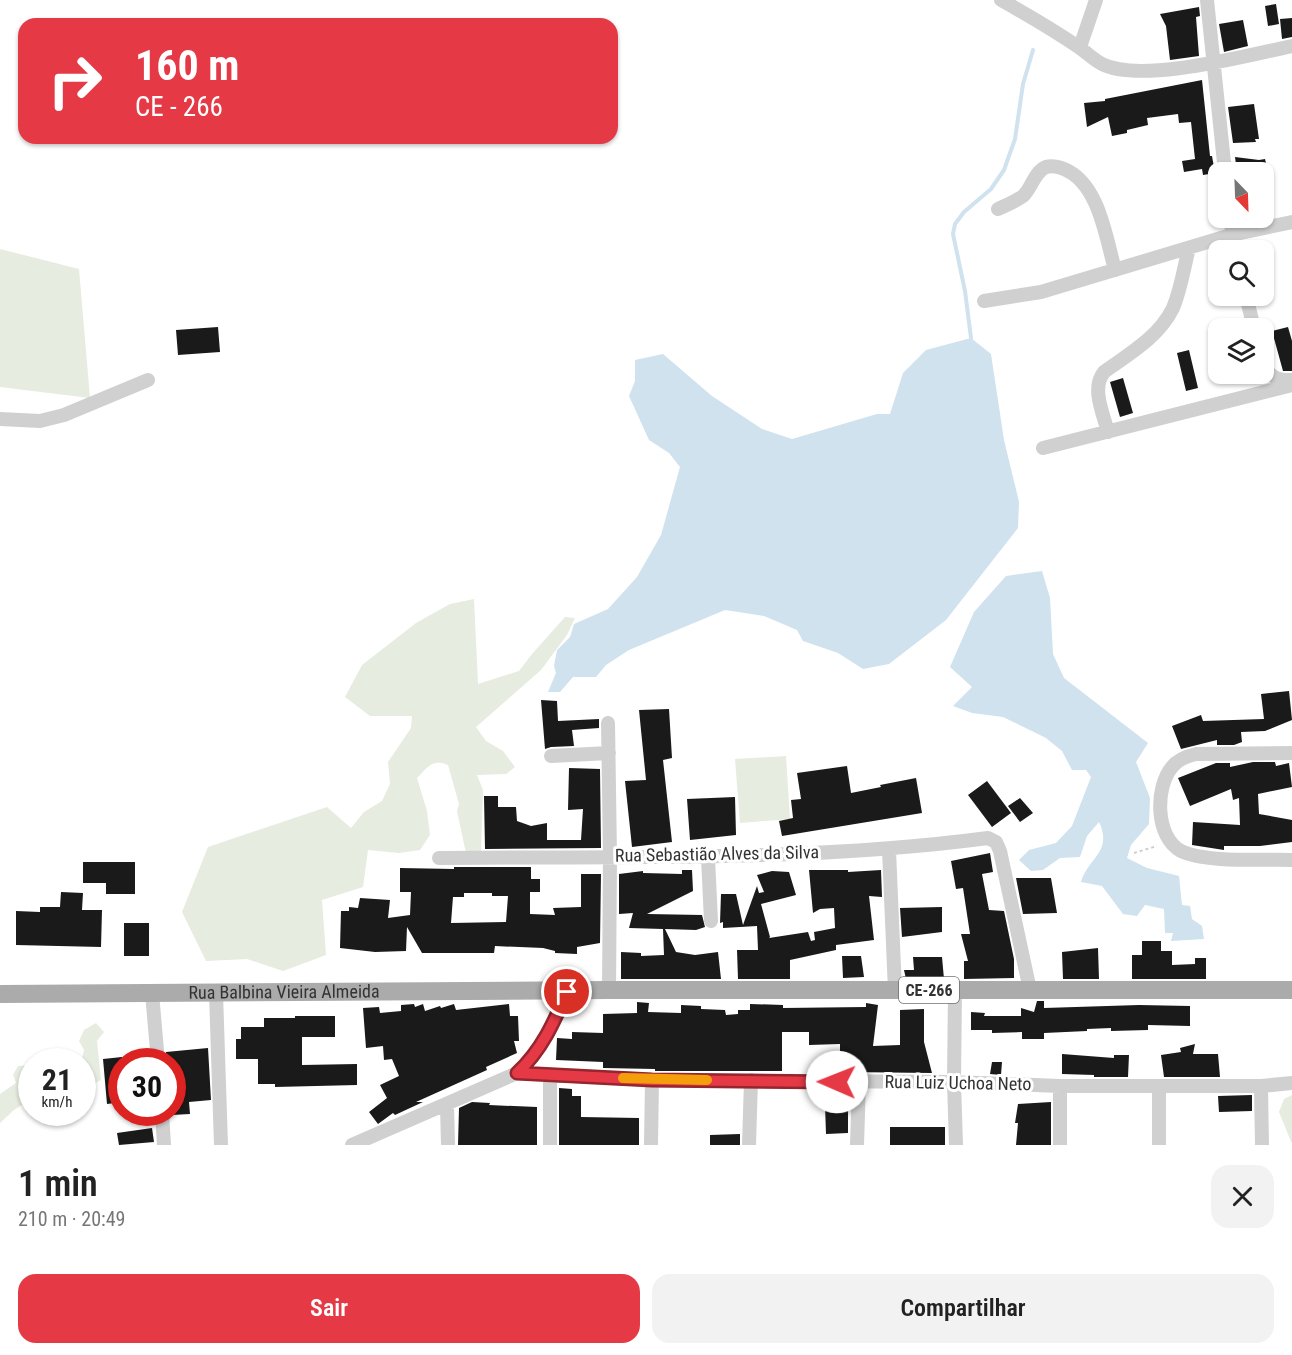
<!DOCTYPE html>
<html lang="pt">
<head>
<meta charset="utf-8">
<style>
  body { margin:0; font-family:"Roboto Condensed",sans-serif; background:#f2f2f2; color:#222; height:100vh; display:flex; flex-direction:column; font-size:22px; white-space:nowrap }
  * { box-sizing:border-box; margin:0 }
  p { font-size:20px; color:#767676 }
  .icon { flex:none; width:33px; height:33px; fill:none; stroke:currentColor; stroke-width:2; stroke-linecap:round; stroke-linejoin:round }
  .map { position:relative; height:1145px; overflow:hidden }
  .sheet { display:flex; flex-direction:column; background:#fff; flex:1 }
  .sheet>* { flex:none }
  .banner { position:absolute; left:18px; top:18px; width:600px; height:126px; border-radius:18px; box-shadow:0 2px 4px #0004; background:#e63946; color:#fff; overflow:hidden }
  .needle { width:39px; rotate:157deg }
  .controls { position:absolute; left:1208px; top:162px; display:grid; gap:12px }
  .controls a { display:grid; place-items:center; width:66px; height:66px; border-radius:12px; background:#fff; box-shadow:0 2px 4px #0004; font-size:30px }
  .speed { position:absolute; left:18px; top:1048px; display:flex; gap:12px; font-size:30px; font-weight:700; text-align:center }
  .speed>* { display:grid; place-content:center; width:78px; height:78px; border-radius:50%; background:#fff; box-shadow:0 2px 4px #0004; line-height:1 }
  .speed small { font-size:15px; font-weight:400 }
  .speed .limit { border:9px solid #d22; background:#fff; color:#111 }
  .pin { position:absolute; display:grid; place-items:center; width:51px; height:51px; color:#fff; margin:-26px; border:3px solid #fff; border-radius:50%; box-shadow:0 2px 6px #0007 }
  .me { position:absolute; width:66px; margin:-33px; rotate:271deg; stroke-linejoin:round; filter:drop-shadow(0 0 4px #0008) }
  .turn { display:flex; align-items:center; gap:21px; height:126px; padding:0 18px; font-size:27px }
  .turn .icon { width:78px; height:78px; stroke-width:2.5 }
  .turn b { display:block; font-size:42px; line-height:51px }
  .round { display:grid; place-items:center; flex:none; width:63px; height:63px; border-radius:18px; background:#f2f2f2 }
  .overview { display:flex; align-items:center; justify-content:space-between; height:102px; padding:0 18px }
  h1 { font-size:36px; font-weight:600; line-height:45px }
  .cta { display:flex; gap:12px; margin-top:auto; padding:12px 18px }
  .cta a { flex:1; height:69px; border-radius:18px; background:#e63946; color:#fff; font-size:24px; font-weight:600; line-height:69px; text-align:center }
  .cta a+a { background:#f2f2f2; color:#222 }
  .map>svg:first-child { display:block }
  .green { fill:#e6ecdf }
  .water { fill:#cfe2ee }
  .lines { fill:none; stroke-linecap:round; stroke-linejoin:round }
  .stream { stroke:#cfe2ee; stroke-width:4 }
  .building { fill:#1a1a1a; fill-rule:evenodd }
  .path { stroke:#cdcdcd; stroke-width:2; stroke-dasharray:3 3; stroke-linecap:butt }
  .minor { stroke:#d0d0d0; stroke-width:14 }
  .major { stroke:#ababab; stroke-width:18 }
  .route-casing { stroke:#96252e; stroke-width:15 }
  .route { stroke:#e63946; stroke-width:10 }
  .slow { stroke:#f59e0b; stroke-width:10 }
  .labels { text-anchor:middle; stroke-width:6; stroke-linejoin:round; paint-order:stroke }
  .shield { fill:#fff; stroke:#707070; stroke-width:1.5 }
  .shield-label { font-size:16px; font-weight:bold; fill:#333 }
  .street-label { font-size:18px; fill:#333; stroke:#fff }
</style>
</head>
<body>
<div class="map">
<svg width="1292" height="1145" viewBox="0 0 1292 1145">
  <rect width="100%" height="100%" fill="#fff"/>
  <path class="green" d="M0,249L79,269L90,398L0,387Z
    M474,599L478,684L519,671L532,654L565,617L575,618L567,635L541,670L476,727L486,741L503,751L515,767L506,774L477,775L483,790L481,851L466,853L457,811L459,804L448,765C432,758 427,768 417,778L427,811L430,835L420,850L399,853L368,850L363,887L322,900L326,955L283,971L247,959L206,961L182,912L208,847L327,807L351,828L364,812L382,801L390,784L388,762L411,728L412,716H370L345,697L362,665L416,623L450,604Z
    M786,756L790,819L740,823L735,759Z
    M96,1023L104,1032L97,1041L101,1080L83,1089L82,1062H77L82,1059L84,1050L79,1041L84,1030Z
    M31,1065V1105L28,1101L14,1110L0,1123V1094L16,1083L13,1075L18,1066Z
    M1292,1095V1144L1279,1112L1284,1099Z"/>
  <path class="water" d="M971,338L991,354L1004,440L1019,502L1018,528L946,620L889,664L863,669L838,653L803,641L797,630L764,616L725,610L629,650L606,665L596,677H573L560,692H548L556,673L554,666L557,650L570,637L574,624L608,609L637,577L661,535L680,467L669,453L649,440L629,396L635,381V360L663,354L712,396L762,429L792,439L877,414H890L903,373L926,350Z
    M1042,571L1050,598L1053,654L1064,678L1148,743L1136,762L1150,798L1149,824L1131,845L1127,858L1147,868L1179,876L1182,905L1190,906L1192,919L1202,926L1204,939L1171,941L1173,933H1165L1164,909L1145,905L1137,916L1123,914L1102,886L1081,882C1088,858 1113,852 1099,822L1087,836L1080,857L1060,858L1043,870L1031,871L1019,860L1029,850L1056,843L1072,826L1091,777L1086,770H1072L1062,751L1046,738L1003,717L972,713L953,706L972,687L950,667L974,612L1006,576Z"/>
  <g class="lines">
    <path class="stream" d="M971,338L965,291L953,234L955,224L964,212L991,189L1004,170L1015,139L1023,84L1033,50"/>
  </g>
  <path class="building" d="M1276,4L1279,24L1268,26L1265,6Z
    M1199,7L1200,16L1196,17L1199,56L1170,60L1166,26L1160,14Z
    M1292,18V37L1282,39L1280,19Z
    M1243,20L1248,46L1224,52L1219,24Z
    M1202,80L1210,156H1212L1215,173L1203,175L1202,169L1184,172L1182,161L1195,159L1191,122L1179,123L1178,114L1147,118L1148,125L1127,130V133L1112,136L1108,117L1087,127L1084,103L1105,101V99Z
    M1254,104L1259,139H1255L1256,142L1233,143L1228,107Z
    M1235,157L1259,160L1265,159L1268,172H1237Z
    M218,327L220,352L178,355L176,330Z
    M1288,327L1292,341V371H1283L1272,331Z
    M1189,350L1198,388L1186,391L1177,353Z
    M1123,378L1133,413L1120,417L1110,382Z
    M1289,691L1292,720L1265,731L1241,732L1242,742L1234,745H1217V740L1181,749L1172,726L1201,715L1203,721L1264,719L1261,694Z
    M541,700L557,701L558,721L599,719V728L572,730L574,746L551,747L545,749Z
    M669,709L672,758L663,760L672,842L632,847L625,781L646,780L639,710Z
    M1253,762H1275L1276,766L1289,763L1292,787L1258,794L1259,814L1292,820V842L1260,846H1224V850L1192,845L1193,822L1240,825L1239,798L1233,800L1231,789L1190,806L1178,778L1216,763H1230V767Z
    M847,766L851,793L881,787L880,785L916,778L922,813L782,836L779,821L793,818L791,800L801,799L797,773Z
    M569,768L600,769L601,848L485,849L484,796H498V807H516L517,821L531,826L547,823V840H581L583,809L568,810Z
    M987,781L1011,813L992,827L968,795Z
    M735,797L736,835L690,840L687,799Z
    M1020,798L1033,813L1020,822L1008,806Z
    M990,853L993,872L982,874L989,910L1004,911L1014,959V978L964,979V961H968L961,934H970L963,888L956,889L951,861Z
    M83,862H135V894H106V883H83Z
    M454,867H531V879H540V892H530V914L555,915L553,908L581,907V874H601L600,943L577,947V954L555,953V951L543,948L495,946L494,953H422L407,927L406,951L375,952L340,948L341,911H349V907L358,908L360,898L390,900L388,918L410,915L411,892H400V868L454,869ZM464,893H492V896H508L506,922L451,923L453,897H464Z
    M682,870H692L693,891L647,914L702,915L705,927L696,930L665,929L676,952L695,955L718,952L721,979H621V952L641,953V956L664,955L663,929L629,928L633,913L619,914V874L643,871V873L682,874Z
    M809,870H848V872L881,870L882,897L869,896L874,940L836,945V950L790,960V979H738L737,950H758L757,926L723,928V922L720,923L721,894H736L743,925L757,886L759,893L764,892L757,875L772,871L789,872L796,895L761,904L770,937L769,938L808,932L811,941L815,940L814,932L835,928L834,908L820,909L813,913Z
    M1016,878H1051L1057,913L1023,914Z
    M61,892L83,893L82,910H102L101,947L16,945V911L40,912V907H60Z
    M942,907V932L902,937L900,908Z
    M124,923H149V956H124Z
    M1142,941H1161V951H1172V965L1195,964V958H1206V979H1132V955H1142Z
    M1098,948L1099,979H1063L1062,952Z
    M842,956H861L864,977L843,978Z
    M913,957H942L944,979H906L904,970H914Z
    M1037,1001H1044V1008L1139,1005L1190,1006V1026L1148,1025V1030L1111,1031V1028L1087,1029V1031L1044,1033V1039H1022V1032L992,1033V1030H971V1012L985,1013L984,1016H1021V1008L1034,1012Z
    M637,1002L649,1003L648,1012L681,1013V1005L701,1006V1009L725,1010L726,1015L738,1014V1010H750V1004L783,1005V1008L866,1007V1003L878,1005L873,1046L900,1045V1010L924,1009V1042L932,1073L846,1072L847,1052H840V1044L809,1045V1032H782V1071H655V1069L603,1068V1062L556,1060L557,1038L572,1039V1032L603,1033V1014L637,1013Z
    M414,1004L415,1007L423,1004L425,1011L440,1006L441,1008L454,1004L456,1010L509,1004L510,1016H518L519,1041H514L517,1053L486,1067L487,1070L416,1102H423L395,1115L393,1113L378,1124L369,1112L387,1098L380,1085L399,1076L392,1059L384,1060L383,1046L366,1048L363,1008L379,1007L380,1013L401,1011V1005Z
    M295,1016H335V1037H302V1065L357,1064V1085L275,1087V1084H258V1059H236V1039H241V1027H264V1018H295Z
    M1195,1044L1193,1054H1218L1220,1077H1164L1161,1055L1181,1052L1180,1048Z
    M208,1048L211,1100L189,1102L190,1114L172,1115V1062H167L166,1052Z
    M1062,1054L1114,1058V1055H1129L1128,1077H1094V1075L1062,1074Z
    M122,1057V1102L107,1104L103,1059Z
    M992,1062H1002L1001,1075L990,1074Z
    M559,1088L572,1089V1096H581V1117L639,1118V1145H559Z
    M1252,1095V1111L1219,1112L1218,1096Z
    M472,1102L490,1103L489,1105L537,1107V1145H458L459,1108Z
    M1051,1102V1145H1016L1018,1123H1015L1018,1104Z
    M848,1104V1133L826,1134L825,1105Z
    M890,1127H945V1145H890Z
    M152,1128L154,1142L119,1145L117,1133Z
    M740,1134V1145H710V1135Z"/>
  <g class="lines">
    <path class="path" d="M1134,853L1157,846"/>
    <path class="minor" d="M1001,0C1028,15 1055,31 1080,48C1087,53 1094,60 1102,64C1141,84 1248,55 1292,46
      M1207,0L1225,172
      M1080,47L1096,0
      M998,209C1006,205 1015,202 1023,196C1032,188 1034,172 1046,167C1052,165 1059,167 1064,169C1099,183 1106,238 1115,270
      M1230,218L1235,250
      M1246,296L1254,328
      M984,301L1041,292L1231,235L1292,222
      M1263,362C1268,376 1277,381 1292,380
      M0,419L40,421L64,415L148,380
      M1108,432C1103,413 1091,388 1104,372C1129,354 1159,337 1173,308C1181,289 1184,267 1189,248
      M1043,448L1292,385
      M608,723L610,856L609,990
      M1292,753L1196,754C1187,756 1178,759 1172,767C1155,787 1155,837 1181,851C1205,863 1264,859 1292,860
      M551,756L609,753
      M889,850L895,991
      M439,858C622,856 806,862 988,838L996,842L1000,851L1030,990
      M708,858L711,921
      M955,990L954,1082L956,1145
      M152,993L158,1062
      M216,993L221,1145
      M517,1073L652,1080L954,1082L1060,1086H1261L1292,1083
      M1261,1086L1262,1145
      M1159,1087V1145
      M447,1105L448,1145
      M162,1113L164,1145
      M352,1145L517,1073C541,1050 554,1022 567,992
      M550,1145V1075
      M651,1145L652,1080
      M749,1145L751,1080
      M857,1145L859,1082
      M1060,1145V1086"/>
    <path class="major" id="s1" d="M0,994L609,990H1292"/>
  </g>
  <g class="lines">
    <defs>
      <path id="route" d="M567,992C554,1022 542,1050 517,1073L652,1080L837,1082"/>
    </defs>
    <use href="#route" class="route-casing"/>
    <use href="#route" class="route"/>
    <path class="slow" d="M623,1078L707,1080"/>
  </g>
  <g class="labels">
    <rect class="shield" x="899" y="977" width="60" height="26" rx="4.5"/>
    <g class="shield-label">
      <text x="929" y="996">CE-266</text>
    </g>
    <g class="street-label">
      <text transform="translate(717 854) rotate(-1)" y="6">Rua Sebastião Alves da Silva</text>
      <text dy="6" stroke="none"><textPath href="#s1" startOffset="284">Rua Balbina Vieira Almeida</textPath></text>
      <text transform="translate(958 1083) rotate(1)" y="6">Rua Luiz Uchoa Neto</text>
    </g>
  </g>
</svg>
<div class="controls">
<a><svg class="needle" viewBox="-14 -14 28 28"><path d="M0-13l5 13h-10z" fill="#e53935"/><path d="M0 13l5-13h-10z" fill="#767676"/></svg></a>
<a><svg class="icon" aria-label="search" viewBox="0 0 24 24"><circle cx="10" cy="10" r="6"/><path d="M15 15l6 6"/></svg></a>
<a><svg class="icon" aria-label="layers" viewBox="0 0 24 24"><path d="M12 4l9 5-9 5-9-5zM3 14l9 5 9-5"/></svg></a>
</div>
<div class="speed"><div>21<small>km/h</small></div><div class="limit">30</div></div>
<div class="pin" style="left:567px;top:992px;background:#d93025"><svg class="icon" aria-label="arrive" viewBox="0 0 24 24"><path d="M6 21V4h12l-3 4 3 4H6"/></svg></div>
<svg class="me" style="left:837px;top:1082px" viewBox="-20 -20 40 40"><circle r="19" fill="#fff"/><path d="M0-13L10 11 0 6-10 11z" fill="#e63946"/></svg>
<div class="banner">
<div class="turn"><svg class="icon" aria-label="right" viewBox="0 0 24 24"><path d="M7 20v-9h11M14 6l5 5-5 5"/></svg><div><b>160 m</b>CE - 266</div></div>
</div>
</div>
<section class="sheet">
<div class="overview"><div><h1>1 min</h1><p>210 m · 20:49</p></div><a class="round"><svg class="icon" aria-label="close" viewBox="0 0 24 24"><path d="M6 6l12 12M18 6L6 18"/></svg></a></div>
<div class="cta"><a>Sair</a><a>Compartilhar</a></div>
</section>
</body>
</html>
